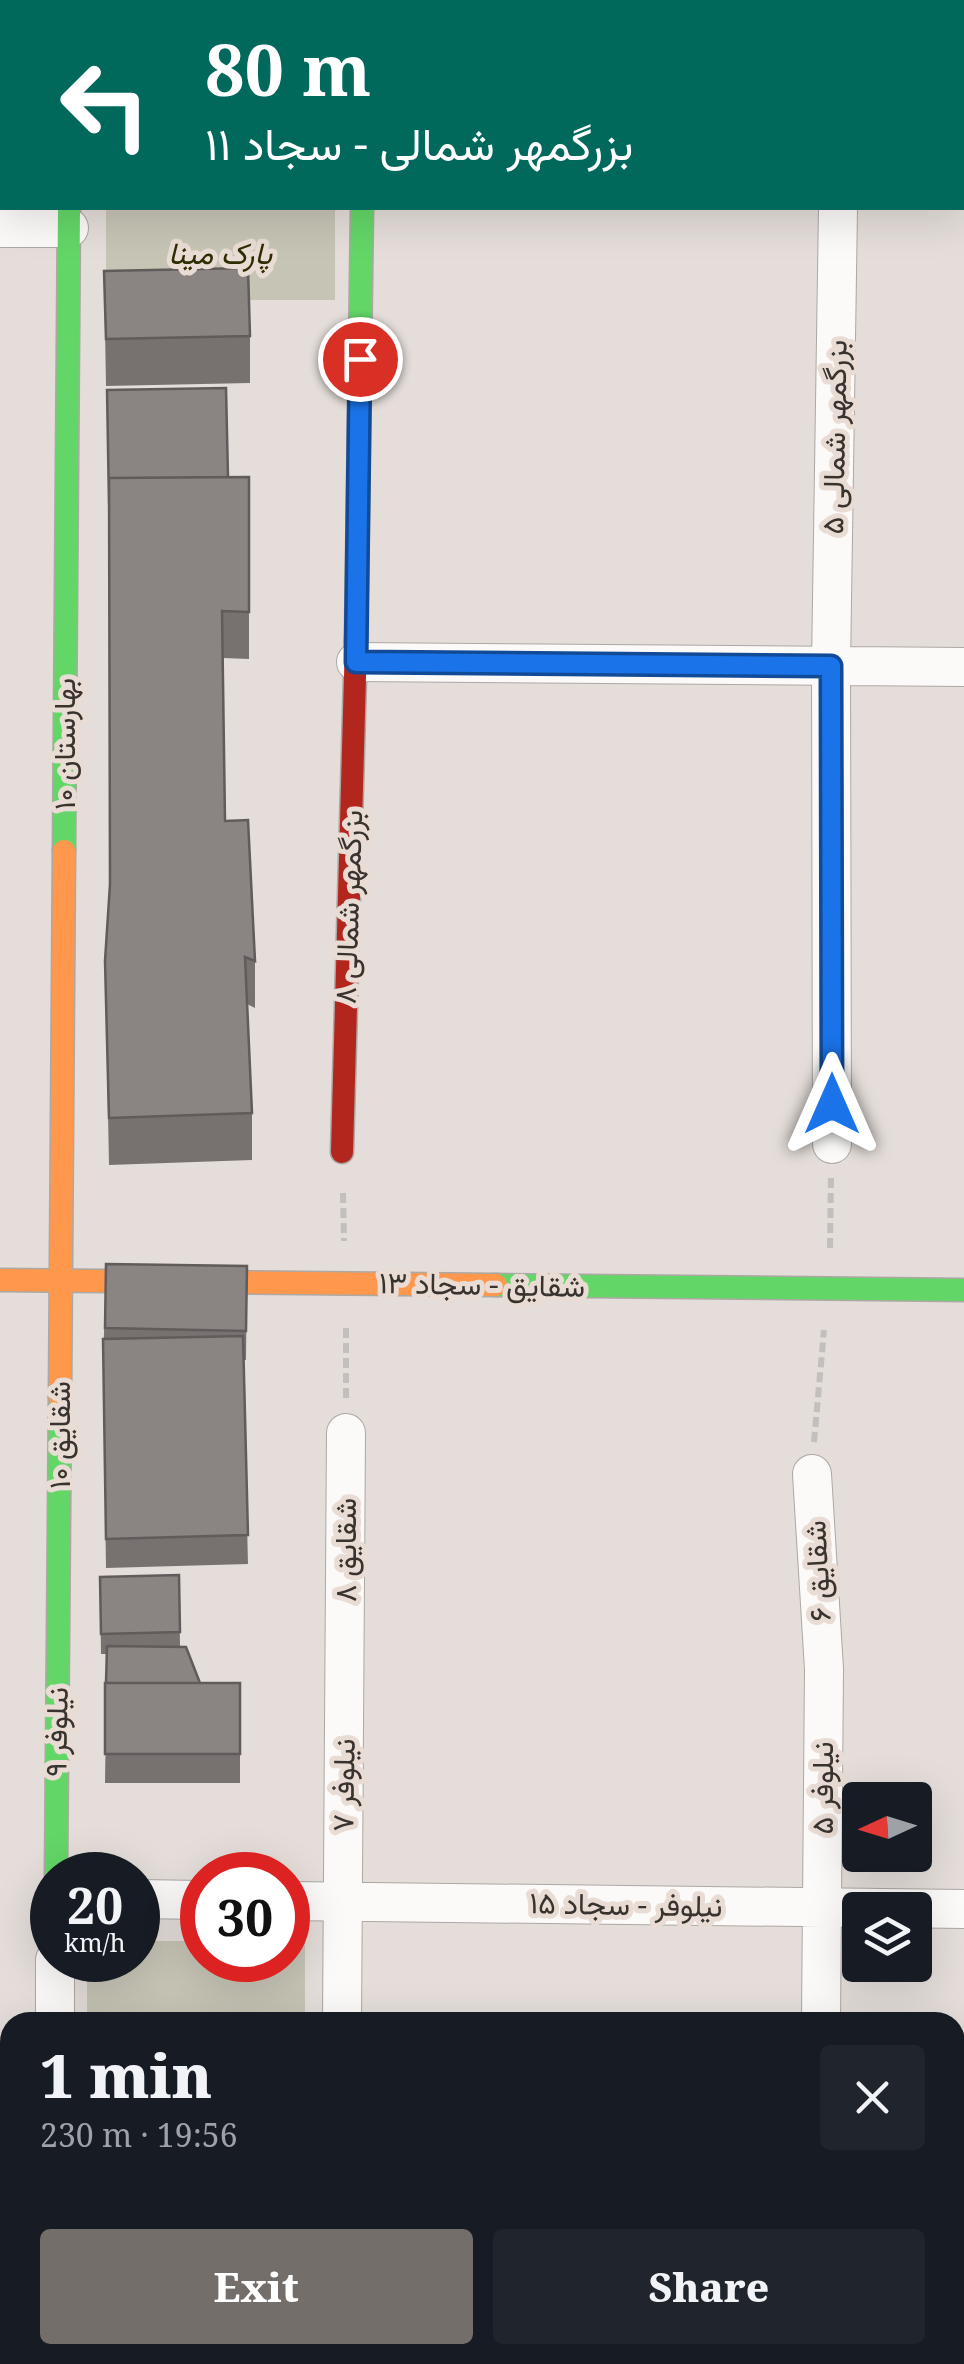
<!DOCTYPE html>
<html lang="en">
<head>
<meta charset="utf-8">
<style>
  body { margin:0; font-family:"Noto Serif",Vazirmatn,serif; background:#20242c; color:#f1f3f6; height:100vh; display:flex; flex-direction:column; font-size:38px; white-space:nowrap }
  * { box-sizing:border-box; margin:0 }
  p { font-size:32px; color:#9ea1a6 }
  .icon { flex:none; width:55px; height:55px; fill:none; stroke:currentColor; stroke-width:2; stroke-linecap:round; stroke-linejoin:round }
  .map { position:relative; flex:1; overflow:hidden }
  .drawer { position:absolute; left:0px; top:2012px; width:965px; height:352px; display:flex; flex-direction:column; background:#171b24; border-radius:30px 30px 0 0; box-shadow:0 10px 40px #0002 }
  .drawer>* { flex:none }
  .top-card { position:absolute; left:0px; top:0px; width:965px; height:210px; box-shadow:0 10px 40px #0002; background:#00695c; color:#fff; overflow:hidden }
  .needle { width:65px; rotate:266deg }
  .buttons { position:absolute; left:842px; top:1782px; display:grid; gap:20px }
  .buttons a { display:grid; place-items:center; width:90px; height:90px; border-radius:10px; background:#171b24; box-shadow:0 10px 40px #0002; font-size:50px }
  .speed { position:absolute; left:30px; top:1852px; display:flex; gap:20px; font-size:50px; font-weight:700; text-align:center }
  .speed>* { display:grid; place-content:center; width:130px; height:130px; border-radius:50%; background:#171b24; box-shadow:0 10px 40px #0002; line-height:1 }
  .speed small { font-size:25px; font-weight:400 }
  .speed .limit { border:15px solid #d22; background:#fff; color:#111 }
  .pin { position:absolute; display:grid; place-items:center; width:85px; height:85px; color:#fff; margin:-42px; border:5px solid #fff; border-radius:50%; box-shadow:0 2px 10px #0007 }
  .me { position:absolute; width:110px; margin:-55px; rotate:0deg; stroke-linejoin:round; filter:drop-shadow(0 0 8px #0008) }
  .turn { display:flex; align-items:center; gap:35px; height:210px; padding:0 40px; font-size:45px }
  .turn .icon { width:130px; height:130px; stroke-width:2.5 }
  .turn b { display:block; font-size:70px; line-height:85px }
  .round { display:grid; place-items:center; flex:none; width:105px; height:105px; border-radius:10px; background:#20242c }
  .headline { display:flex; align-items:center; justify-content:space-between; height:170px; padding:0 40px }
  h1 { font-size:60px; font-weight:800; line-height:75px }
  .action { display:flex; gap:20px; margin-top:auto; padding:20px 40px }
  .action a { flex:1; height:115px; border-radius:10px; background:#746e6a; color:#fff; font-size:40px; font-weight:800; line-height:115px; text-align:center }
  .action a+a { background:#20242c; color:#f1f3f6 }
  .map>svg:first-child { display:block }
  .green { fill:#c6c4b5 }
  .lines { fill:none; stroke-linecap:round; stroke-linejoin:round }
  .street-casing { stroke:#ada8a4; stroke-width:40 }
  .fast-casing { stroke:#ada8a4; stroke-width:25 }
  .slow-casing { stroke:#ada8a4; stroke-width:25 }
  .jam-casing { stroke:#ada8a4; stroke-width:25 }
  .path { stroke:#c2bfbc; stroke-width:6; stroke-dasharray:10 5; stroke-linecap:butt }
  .street { stroke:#fbfaf9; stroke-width:38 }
  .fast { stroke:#63d668; stroke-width:22 }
  .slow { stroke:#ff974d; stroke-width:22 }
  .jam { stroke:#b3261e; stroke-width:22 }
  .wall { fill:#777270 }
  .building { fill:#8a8482; stroke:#615c5b; stroke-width:2.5 }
  .route-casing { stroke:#114b97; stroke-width:25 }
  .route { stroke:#1a73e8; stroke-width:18 }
  .labels { text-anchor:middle; stroke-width:10; stroke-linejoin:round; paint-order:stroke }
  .park-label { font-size:30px; font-style:italic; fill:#2d2d02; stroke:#e9dcd4 }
  .street-label { font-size:30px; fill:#38332f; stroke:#e9dcd4 }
</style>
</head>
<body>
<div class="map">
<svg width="964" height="2364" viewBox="0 0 964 2364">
  <rect width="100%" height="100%" fill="#e4ddd9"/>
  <path class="green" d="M106,208H335V300H106Z
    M138,1941H202V1960H288V1941H305V2022H87V1960H138Z
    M86,2355H305V2364H86Z"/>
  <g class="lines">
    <defs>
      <path id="street" d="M71,2V0
        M0,228H69
        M356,662L964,667
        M832,1144L831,666L838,208
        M812,1474L824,1669L821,2022
        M138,1899L202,1900
        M288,1901L964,1909
        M55,2022V1960
        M342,2022L346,1433
        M53,2364V2355
        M339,2364V2355
        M817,2364V2355"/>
      <path id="fast" d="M356,640L362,208
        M64,851L69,208
        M496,1285L964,1290
        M56,1875L60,1397"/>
      <path id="slow" d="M0,1280L496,1285
        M60,1397L64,851"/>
      <path id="jam" d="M342,1152L356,640"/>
    </defs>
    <use href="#street" class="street-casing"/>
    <use href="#fast" class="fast-casing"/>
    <use href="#slow" class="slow-casing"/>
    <use href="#jam" class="jam-casing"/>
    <path class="path" d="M839,0V2
      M343,1193L344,1241
      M830,1248L831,1175
      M346,1328V1401
      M814,1442L824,1330"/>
    <use href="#street" class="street"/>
    <use href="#fast" class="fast"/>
    <use href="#slow" class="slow"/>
    <use href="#jam" class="jam"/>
  </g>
  <path class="wall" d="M104,271L250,336V383L106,386Z
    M228,477H249V659L223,658L225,821L255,961V1008L247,1004L252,1113V1160L109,1165L105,961L110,885Z
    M106,1264L247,1266L246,1360H243L248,1564L106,1568L103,1368Z
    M179,1575L180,1647L200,1683H240V1783H105L107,1654H101L100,1577Z"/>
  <path class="building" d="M248,268L250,336L106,339L104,271Z
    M226,388L228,477L109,478V505L107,390Z
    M249,477V612L222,611L225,821L248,820L255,961L245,957L252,1113L109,1118L105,961L110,884L109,478Z
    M106,1264L247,1266L246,1331L105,1328Z
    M243,1336L248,1535L106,1539L103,1339Z
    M179,1575L180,1632L101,1634L100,1577Z
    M107,1646L186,1647L200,1683H106Z
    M105,1683H240V1754H105Z"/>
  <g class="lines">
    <defs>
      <path id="route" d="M360,359L356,662L831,666L832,1104"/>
    </defs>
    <use href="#route" class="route-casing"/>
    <use href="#route" class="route"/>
  </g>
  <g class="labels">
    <g class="park-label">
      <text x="220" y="264">پارک مینا</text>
    </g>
    <g class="street-label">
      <text transform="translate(835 437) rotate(-89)" y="10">بزرگمهر شمالی ۵</text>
      <text transform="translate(65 744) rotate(-90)" y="10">بهارستان ۱۰</text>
      <text transform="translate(349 907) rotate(-88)" y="10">بزرگمهر شمالی ۸</text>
      <text transform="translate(482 1285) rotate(1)" y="10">شقایق - سجاد ۱۳</text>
      <text transform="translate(60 1435) rotate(-90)" y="10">شقایق ۱۰</text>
      <text transform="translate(346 1550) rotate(-90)" y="10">شقایق ۸</text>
      <text transform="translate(818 1571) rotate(-93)" y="10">شقایق ۶</text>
      <text transform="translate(57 1732) rotate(-89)" y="10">نیلوفر ۹</text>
      <text transform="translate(344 1785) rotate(-89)" y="10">نیلوفر ۷</text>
      <text transform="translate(823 1788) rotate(-90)" y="10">نیلوفر ۵</text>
      <text transform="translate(626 1905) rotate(1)" y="10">نیلوفر - سجاد ۱۵</text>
    </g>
  </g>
</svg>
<div class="buttons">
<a><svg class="needle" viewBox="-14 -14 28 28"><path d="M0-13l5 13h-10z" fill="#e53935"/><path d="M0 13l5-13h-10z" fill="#9ea1a6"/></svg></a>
<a><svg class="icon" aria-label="layers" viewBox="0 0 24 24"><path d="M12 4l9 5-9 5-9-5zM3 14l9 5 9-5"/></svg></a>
</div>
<div class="speed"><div>20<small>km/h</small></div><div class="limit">30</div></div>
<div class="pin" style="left:360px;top:359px;background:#d93025"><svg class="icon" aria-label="arrive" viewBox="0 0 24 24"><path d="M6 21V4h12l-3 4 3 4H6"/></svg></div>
<svg class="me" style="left:832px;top:1104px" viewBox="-20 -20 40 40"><path d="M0-17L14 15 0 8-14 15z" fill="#1a73e8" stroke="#fff" stroke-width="4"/></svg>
<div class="top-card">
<div class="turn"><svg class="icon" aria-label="left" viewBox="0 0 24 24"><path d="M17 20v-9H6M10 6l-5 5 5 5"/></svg><div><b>80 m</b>بزرگمهر شمالی - سجاد ۱۱</div></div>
</div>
<section class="drawer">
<div class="headline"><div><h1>1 min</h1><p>230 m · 19:56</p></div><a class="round"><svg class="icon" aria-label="close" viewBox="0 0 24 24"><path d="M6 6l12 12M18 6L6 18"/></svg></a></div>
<div class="action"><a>Exit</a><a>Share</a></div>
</section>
</div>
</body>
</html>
